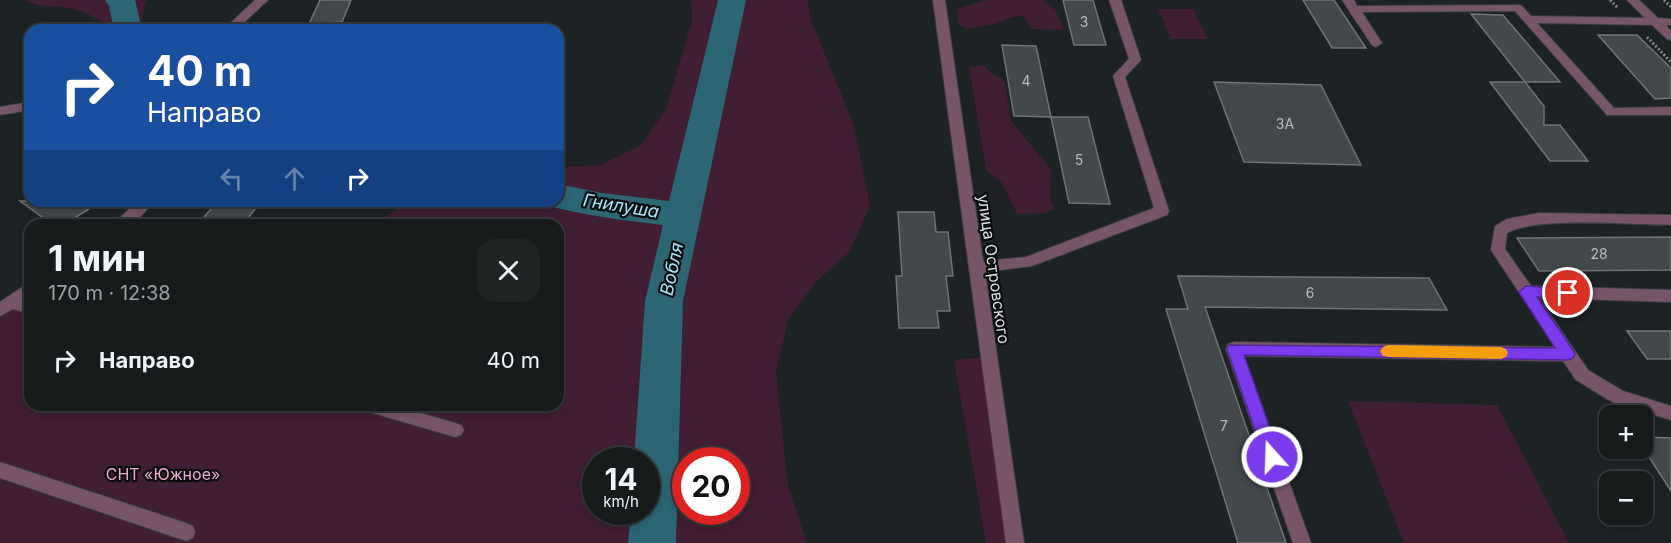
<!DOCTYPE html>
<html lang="ru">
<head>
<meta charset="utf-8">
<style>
  body { margin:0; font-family:Inter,sans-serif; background:#1f2324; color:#f1f3f6; height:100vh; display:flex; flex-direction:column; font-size:22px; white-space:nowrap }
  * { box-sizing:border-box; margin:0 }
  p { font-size:20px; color:#9ea1a3 }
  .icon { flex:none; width:33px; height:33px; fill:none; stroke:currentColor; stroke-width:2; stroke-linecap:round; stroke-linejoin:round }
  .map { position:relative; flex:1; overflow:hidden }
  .sheet { position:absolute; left:24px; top:219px; width:540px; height:192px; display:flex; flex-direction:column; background:#161a1b; border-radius:18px; box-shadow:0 3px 9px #0003,0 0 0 2px #35383a }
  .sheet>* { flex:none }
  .top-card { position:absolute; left:24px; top:24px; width:540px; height:183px; border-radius:18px; box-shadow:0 3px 9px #0003,0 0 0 2px #35383a; background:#1a4fa0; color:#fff; overflow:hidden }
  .tools { position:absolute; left:1599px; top:405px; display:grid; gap:12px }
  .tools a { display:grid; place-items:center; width:54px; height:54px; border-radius:12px; background:#161a1b; box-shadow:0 3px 9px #0003,0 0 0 2px #35383a; font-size:30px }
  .speed { position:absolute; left:582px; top:447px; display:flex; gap:12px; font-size:30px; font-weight:700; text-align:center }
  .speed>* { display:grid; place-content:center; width:78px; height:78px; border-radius:50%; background:#161a1b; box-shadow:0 3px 9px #0003,0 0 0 2px #35383a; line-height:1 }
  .speed small { font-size:15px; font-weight:400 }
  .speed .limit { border:9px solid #d22; background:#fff; color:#111 }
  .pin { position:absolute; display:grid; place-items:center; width:51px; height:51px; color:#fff; margin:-26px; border:3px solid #fff; border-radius:50%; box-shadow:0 2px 6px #0007 }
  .me { position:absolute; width:66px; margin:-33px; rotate:340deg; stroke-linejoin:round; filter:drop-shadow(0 0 4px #0008) }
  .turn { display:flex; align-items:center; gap:21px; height:126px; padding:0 24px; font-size:27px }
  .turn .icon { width:78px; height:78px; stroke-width:2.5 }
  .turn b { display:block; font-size:42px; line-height:51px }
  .lanes { display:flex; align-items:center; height:57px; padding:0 24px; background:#0003; justify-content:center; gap:30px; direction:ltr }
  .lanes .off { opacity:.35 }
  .round { display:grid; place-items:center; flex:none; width:63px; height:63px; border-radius:18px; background:#1f2324 }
  .head { display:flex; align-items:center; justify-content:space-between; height:102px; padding:0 24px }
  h1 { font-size:36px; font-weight:700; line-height:45px }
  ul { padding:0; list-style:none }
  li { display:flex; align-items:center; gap:18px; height:78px; padding:0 24px }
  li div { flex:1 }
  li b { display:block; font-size:22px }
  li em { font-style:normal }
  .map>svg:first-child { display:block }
  .green { fill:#411e33; fill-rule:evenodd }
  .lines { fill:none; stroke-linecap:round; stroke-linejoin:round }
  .river { fill:#2c6574; fill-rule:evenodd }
  .building { fill:#43484a; stroke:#6e7475; stroke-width:1.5 }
  .minor-casing { stroke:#383d3f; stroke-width:2 }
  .path { stroke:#7d8183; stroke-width:3; stroke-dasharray:2 2; stroke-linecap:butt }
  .minor { fill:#785468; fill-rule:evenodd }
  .route { fill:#7c3aed; stroke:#51269a; stroke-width:1.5 }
  .slow { fill:#f59e0b }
  .labels { text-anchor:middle; stroke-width:4.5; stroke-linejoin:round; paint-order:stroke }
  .number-label { font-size:14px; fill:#b6bbbc }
  .street-label { font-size:16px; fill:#dde1e2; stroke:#090b0c }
  .park-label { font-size:16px; fill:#efaad0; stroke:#090b0c }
  .water-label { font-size:18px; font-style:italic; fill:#a1e7fc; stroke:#090b0c }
</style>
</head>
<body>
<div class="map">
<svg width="1671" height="543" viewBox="0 0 1671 543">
  <rect width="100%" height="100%" fill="#1d2224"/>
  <path class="green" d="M26,0H146L139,30H112C101,20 88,13 73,9C59,5 38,9 26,0Z
    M691,0H807L812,22L854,126L870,206L850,251L816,282L788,320L776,372L788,486L807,543H0V316L30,296V405H558V225H376L408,201H558V167L600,165L640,146L666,110L692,21ZM596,460H646V512H596ZM686,460H736V512H686Z
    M985,0H1043L1055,10L1065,30L1032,29L1022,15C1011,17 1003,21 993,24C985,27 976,26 968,29L958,24L957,9Z
    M1158,9H1193L1208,39H1171Z
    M984,65L994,76L1001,77L1005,83L1011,121L1051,169L1050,197L1054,210L1045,213L1017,214L1002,183L986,170L969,68Z
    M981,357L1006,543H986L954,360Z
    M1348,401L1497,405L1569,543H1404Z"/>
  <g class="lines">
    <path class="river" d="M105,0H135L142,30H114L109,6Z
      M718,0H746L683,301L676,543H628L631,512H646V460H634L645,301L663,225C624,220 584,216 546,205L544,201H558V184L602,193L669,201Z"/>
  </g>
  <path class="building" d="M320,0H351L342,22L309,24Z
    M1063,0H1093L1106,45H1074Z
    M1303,0H1334L1366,48H1332Z
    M1471,14L1503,15L1560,82H1525Z
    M1598,35H1637L1671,68V98L1655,99Z
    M1002,45L1036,46L1051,117L1014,116Z
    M1214,82L1321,85L1361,165L1244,162Z
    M1490,82H1525L1544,106V125H1560L1588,161H1550Z
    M1051,117H1088L1110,204L1069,203Z
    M20,201H102L63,225H53Z
    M218,201H262L242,225H197Z
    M898,212H934L936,232H948L953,276H946L950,311H937L939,328H899L896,276H902Z
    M1671,237V270L1539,271L1517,238Z
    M1178,276L1429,278L1447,310L1205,307L1286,543H1238L1166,309H1188Z
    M1627,331H1671V359H1647Z
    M1642,437L1671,438V491L1642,446Z"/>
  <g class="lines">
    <defs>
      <path id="minor" d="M255,0H268L236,30H223Z
        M933,0H945L983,261L1026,257L1154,208L1113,76L1129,59L1109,0H1121L1141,60L1125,77L1169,211L1167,215L1032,266L985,272L1024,543H1006Z
        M1342,0H1354L1357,6L1518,5L1522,6L1531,16L1645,18L1627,0H1639L1658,18L1671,19V25H1666L1671,31V40L1667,39L1652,25L1537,23L1614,108L1671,107V115H1607L1515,11L1362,12L1382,43L1376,47L1372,45Z
        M30,102V110L0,115V107Z
        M138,201H153C141,219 133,225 112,225Z
        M1539,213L1671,215V225C1634,225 1536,216 1507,233L1505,249L1531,286L1671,290V302L1539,298L1588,370L1623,391L1671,406V420L1612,402L1576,380L1563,361L1244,356L1311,543H1293L1226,349L1228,344L1234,342L1555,347L1491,250L1495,226L1507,219Z
        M30,282V296L24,300L30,302V314L13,309L0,316V302Z
        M361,405H394L455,423L461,425L464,430L461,435L455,437L369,412L363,410Z
        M0,462L186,523L193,526L195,532L193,538L186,541L0,478Z"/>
    </defs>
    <use href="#minor" class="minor-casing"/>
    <path class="path" d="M1610,0L1618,8
      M1664,0L1671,7
      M1647,37L1671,62"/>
    <use href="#minor" class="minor"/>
  </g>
  <path class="route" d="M1526,286L1572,289L1574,293L1572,297H1537L1573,350L1575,354L1573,358L1568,360L1244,355L1280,457L1278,462L1272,464L1266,462L1227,349L1229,345L1555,348L1519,292Z"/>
  <path class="slow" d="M1388,345L1501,347L1506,349L1508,353L1506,357L1501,359L1388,357L1383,356L1380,351L1383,347Z"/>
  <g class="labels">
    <g class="number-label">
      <text x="1084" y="27">3</text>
      <text x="1026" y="86">4</text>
      <text x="1285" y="129">3А</text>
      <text x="1079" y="165">5</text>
      <text x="1599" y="259">28</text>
      <text x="1310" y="298">6</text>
      <text x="1224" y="431">7</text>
    </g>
    <g class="street-label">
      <text transform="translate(994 269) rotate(82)" y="6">улица Островского</text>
    </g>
    <g class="park-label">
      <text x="163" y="480">СНТ «Южное»</text>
    </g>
    <g class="water-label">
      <text transform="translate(621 206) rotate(9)" y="6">Гнилуша</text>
      <text transform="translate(672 269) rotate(-78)" y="6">Вобля</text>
    </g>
  </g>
</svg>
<div class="tools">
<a>+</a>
<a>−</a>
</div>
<div class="speed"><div>14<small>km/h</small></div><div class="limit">20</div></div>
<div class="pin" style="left:1568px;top:293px;background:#d93025"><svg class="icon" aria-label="arrive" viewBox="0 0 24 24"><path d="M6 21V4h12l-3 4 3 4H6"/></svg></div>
<svg class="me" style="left:1272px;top:457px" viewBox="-20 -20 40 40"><circle r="17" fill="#7c3aed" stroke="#fff" stroke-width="3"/><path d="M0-11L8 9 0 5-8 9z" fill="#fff"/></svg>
<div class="top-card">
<div class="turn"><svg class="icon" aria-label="right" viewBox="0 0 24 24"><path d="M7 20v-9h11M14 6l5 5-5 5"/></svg><div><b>40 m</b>Направо</div></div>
<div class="lanes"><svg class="icon off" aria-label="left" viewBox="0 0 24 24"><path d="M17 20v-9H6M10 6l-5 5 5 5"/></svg><svg class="icon off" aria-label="ahead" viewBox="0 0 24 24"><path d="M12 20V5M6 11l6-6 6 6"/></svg><svg class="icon" aria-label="right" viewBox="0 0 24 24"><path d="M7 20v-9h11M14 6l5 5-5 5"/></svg></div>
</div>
<section class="sheet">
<div class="head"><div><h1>1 мин</h1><p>170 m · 12:38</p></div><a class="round"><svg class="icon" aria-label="close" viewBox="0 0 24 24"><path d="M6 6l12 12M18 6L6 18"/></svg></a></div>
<ul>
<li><svg class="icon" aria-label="right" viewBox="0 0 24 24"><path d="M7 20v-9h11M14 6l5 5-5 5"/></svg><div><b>Направо</b></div><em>40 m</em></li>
</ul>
</section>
</div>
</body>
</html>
